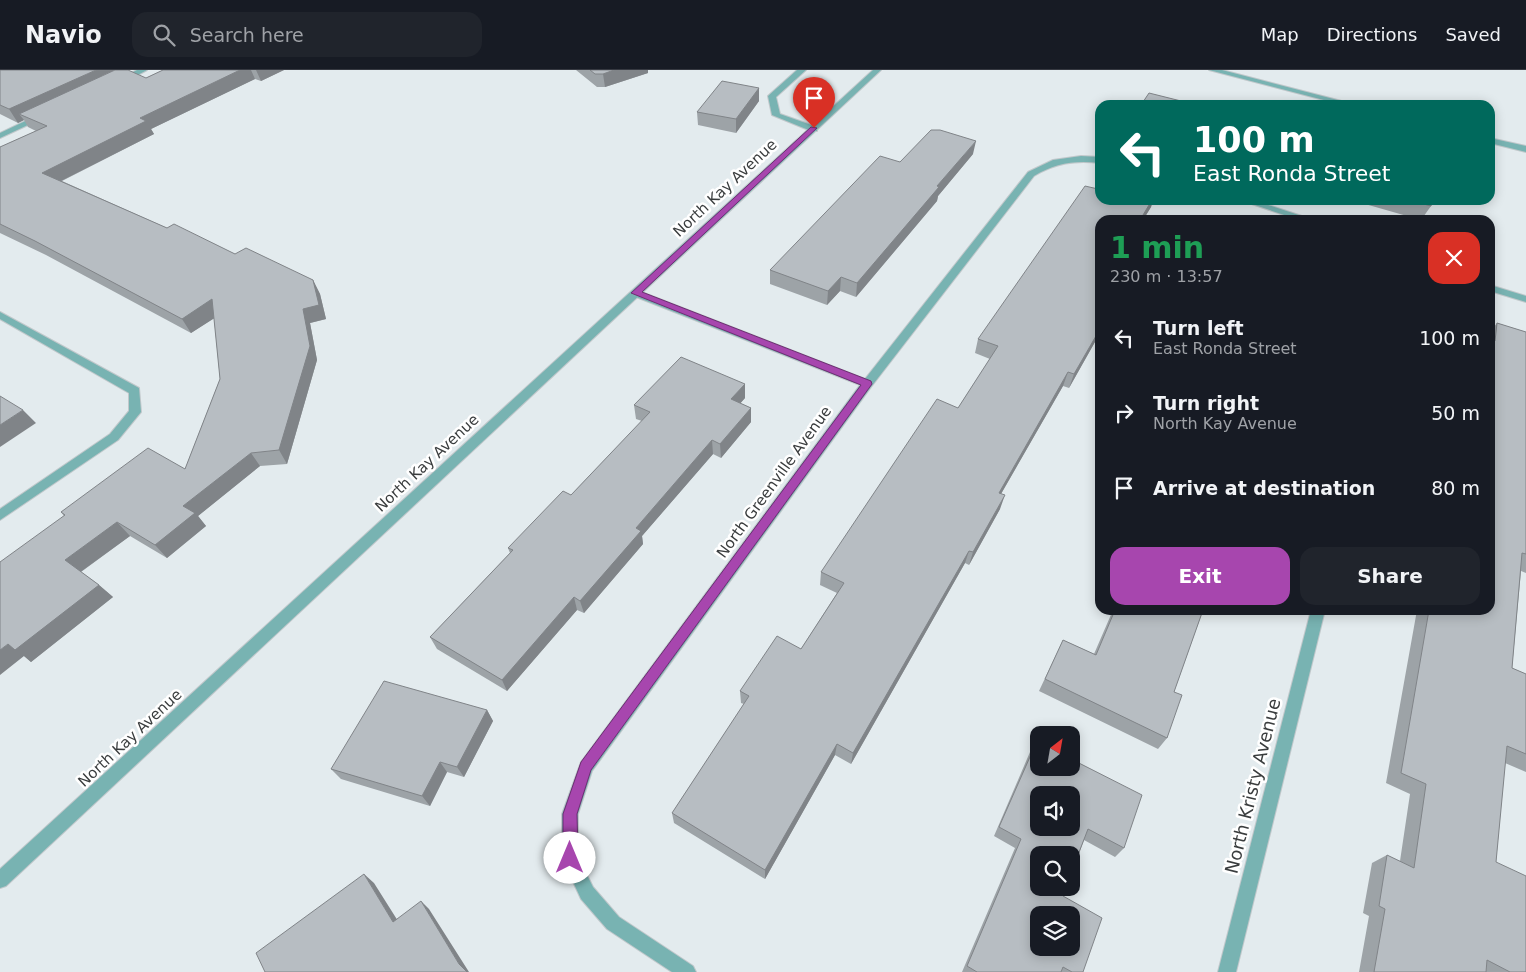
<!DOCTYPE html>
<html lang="en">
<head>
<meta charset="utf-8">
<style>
  body { margin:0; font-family:"DejaVu Sans",sans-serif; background:#20242c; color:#f1f3f6; height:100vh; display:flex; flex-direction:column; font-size:19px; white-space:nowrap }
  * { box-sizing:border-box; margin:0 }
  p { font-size:16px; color:#9ea1a6 }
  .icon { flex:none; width:28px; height:28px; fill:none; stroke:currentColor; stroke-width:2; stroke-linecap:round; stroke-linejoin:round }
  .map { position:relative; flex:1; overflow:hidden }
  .drawer { position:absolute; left:1095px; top:145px; width:400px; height:400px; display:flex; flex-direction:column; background:#171b24; border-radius:15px; box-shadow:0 2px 12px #0003 }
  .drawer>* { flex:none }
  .guide { position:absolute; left:1095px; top:30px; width:400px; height:105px; border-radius:15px; box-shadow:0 2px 12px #0003; background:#00695c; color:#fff; overflow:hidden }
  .needle { width:32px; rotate:31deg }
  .controls { position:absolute; left:1030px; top:656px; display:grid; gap:10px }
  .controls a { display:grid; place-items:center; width:50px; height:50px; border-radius:10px; background:#171b24; box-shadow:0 2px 12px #0003; font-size:25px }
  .pin { position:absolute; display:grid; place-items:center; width:42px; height:42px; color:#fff; margin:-51px -21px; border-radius:50% 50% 50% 0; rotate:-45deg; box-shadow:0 0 5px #0007 }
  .pin .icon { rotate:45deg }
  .me { position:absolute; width:55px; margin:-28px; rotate:0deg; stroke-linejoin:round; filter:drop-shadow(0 0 4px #0008) }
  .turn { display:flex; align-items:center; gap:18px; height:105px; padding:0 15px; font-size:22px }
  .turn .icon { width:65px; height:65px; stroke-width:2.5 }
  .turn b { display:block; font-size:35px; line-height:42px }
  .round { display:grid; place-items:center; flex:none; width:52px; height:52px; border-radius:15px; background:#20242c }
  .headline { display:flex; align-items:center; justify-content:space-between; height:85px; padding:0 15px }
  h1 { font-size:30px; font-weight:700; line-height:38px; color:#1e9e55 }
  .action { display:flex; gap:10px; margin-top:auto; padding:10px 15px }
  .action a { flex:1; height:58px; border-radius:15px; background:#a746ae; color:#fff; font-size:20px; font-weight:700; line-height:58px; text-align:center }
  .action a+a { background:#20242c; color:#f1f3f6 }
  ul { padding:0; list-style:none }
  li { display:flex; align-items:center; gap:15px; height:75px; padding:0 15px }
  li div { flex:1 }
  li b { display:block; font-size:19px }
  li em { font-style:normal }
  header { display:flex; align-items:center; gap:30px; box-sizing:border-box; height:70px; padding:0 25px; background:#171b24; border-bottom:1px solid #363941 }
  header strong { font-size:24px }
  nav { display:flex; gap:28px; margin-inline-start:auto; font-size:18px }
  .search { width:350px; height:45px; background:#20242c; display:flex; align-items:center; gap:12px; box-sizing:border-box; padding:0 18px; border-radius:15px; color:#9ea1a6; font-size:19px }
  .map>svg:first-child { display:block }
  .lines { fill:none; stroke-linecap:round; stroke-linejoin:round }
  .service-casing { stroke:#c1c8cb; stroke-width:2 }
  .minor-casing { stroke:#c1c8cb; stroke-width:2 }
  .tertiary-casing { stroke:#c1c8cb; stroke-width:2 }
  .service { fill:#78b3b2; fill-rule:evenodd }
  .minor { fill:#78b3b2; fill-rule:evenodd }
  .tertiary { fill:#78b3b2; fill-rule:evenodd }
  .wall { fill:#9da3a7 }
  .shaded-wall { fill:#808488 }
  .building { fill:#b7bdc2; stroke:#808488; fill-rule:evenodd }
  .route { fill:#a746ae; stroke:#6d2e71 }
  .labels { text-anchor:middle; stroke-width:5; stroke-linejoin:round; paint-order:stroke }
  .street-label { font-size:15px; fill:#3a3d3e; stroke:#fff }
  .near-street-label { font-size:18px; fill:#3a3d3e; stroke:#fff }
</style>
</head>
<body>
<header>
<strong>Navio</strong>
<div class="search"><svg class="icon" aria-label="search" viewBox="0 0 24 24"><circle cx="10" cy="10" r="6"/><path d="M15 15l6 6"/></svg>Search here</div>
<nav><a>Map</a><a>Directions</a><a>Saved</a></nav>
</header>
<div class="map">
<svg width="1526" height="902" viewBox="0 0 1526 902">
  <rect width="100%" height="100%" fill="#e3ebee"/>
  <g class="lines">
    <defs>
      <path id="service" d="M797,0H806L776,27L780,44L817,57V61H811L772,45L768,26Z"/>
      <path id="minor" d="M137,0H147L123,13L116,11Z
        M38,45L45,47L0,68V63Z
        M1081,86L1100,87V93C1075,90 1055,93 1034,106L871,317L592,701L578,744V787L593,817L619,847L693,896L696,902H672L607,859L581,829L562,788V744L581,692L860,315L631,225L630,223L635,220L639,221L865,309L1028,102L1053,90Z
        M1240,130H1253L1314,150H1299Z
        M1490,215L1526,226V232L1490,221Z
        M0,242L139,318L141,342L118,370L0,450V439L110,364L129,341V323L0,249Z
        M1311,540H1325L1236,902H1218Z"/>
      <path id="tertiary" d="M873,0H881L6,816L0,818V799Z
        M1209,0H1222L1357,35H1343Z
        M1490,68L1526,76V82L1490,73Z"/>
    </defs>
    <use href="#service" class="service-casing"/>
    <use href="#minor" class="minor-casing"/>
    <use href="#tertiary" class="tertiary-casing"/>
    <use href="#service" class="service"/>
    <use href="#minor" class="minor"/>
    <use href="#tertiary" class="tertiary"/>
  </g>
  <path class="wall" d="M0,0L146,8L163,0H284L261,11L255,9L151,59L154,64L62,111L167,158L235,184L313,210L320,224L326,249L310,253L317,290L287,394L260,396L198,446L206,456L167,488L130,466L81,502L99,515L113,527L31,592L24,586L64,446L61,442L185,399L220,309L214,248L191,263L46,185L0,163V77L36,61L28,57L24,50L18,53L0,44Z
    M576,0H648V3L605,17H597Z
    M759,18V31L736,63L698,55L697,42Z
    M973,84L938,126L937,131L856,227L840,221L827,235L770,214V200L900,92Z
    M1100,130H1153L1151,137L1143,150H1100V263L1069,318L1063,316L1001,424L1000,439L969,495L965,493L851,694L835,685L765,809L674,753L672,743L744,634L741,633L740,621L801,579L837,523L820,515L821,502L958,338L990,289L975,283L978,269Z
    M1351,130H1432L1431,136L1421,150Z
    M1497,253L1526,262V503L1521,501L1512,598L1526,604V702L1505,693L1496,792L1526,902H1359L1369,846L1363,843L1372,793L1387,785L1400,791L1410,724L1386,713L1417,540H1490V262Z
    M745,314V328L740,333L751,338V352L721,388L713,384L642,466L643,474L584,543L577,540L507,621L437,579L430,567L510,483L508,478L571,425L642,351L636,349L634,335Z
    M1113,540H1203L1174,622L1167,668L1158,679L1039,621L1063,570L1094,584Z
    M487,640L493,651L464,707L447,702L430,736L341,709L331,699Z
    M1037,671L1124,778L1115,787L1084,770L1063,826L1083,902H962L1015,778L994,766L1030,682Z"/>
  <path class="shaded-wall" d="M96,0H115L19,44L24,50L18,53L9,39Z
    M240,0H251L255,9L151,59L154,64L51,116L42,103L140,48Z
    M256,0H284L261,11Z
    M614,0H648V3L605,17L603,4Z
    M759,18V31L736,63V49Z
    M976,71L973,84L938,126L937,131L856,227L857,213L937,116Z
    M1152,130H1153L1151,137L1143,150H1140Z
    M841,207L840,221L827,235L828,221Z
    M313,210L320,224L326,249L310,253L317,290L287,394L279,380L303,239Z
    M212,229L221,244L191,263L182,249Z
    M1100,259V263L1069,318L1074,304Z
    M1068,302L1063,316L994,436L999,423Z
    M745,314V328L732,343L731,329Z
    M751,338V352L721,388L720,374Z
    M23,340L36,353L0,377V355Z
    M712,370L713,384L642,466L643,474L584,543L580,531L636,458Z
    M251,383L260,396L198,446L206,456L167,488L155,475L183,436Z
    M1005,425L1000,439L969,495L973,482Z
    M117,452L130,466L79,503L65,490Z
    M969,481L965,493L851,694L853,683Z
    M99,515L113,527L31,592L24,586L0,605V580L8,574Z
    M574,527L577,540L507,621L502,610Z
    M487,640L493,651L464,707L457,697Z
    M837,674L835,685L765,809V800Z
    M440,692L447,702L430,736L422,726Z
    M364,804L374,813L403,859L393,852Z
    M421,831L429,839L469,902H467L459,894Z"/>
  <path class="building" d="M0,0H96L9,39L0,35Z
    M115,0H128L146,8L163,0H240L140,48L146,51L42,103L167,158L174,154L235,184L246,178L313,210L319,235L303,239L310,276L279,380L251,383L183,436L195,443L155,475L117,452L65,490L99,515L15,580L8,574L0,580V492L65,445L61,442L148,378L185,399L220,309L212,229L182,249L35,171L0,154V77L47,56L19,44Z
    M590,0H614L603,4H595Z
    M722,11L759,18L736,49L697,42Z
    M1149,23L1197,35H1141Z
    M931,60H940L976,71L937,116L939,117L857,213L841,207L828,221L770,200L880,86L900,92Z
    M1085,116L1098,119L1100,116V130H1152L1140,150H1100V259L1074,304L1068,302L999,423L1005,425L973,482L969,481L853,683L837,674L765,800L672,743L749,626L740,621L777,566L801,579L844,513L821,502L937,329L958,338L998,276L978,269Z
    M1409,130H1432L1431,136Z
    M1497,253L1526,262V484L1522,483L1512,598L1526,604V684L1507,676L1496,792L1526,806V902H1510L1487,890L1486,902H1374L1385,839L1379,836L1387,785L1414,798L1426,714L1401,703L1429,540H1490V270L1495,271Z
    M681,287L745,314L731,329L751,338L720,374L712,370L636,458L641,461L580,531L574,527L502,610L430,567L513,480L508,478L563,421L571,425L650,342L634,335Z
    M0,326L23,340L0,355Z
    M1115,540H1203L1174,622L1182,625L1167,668L1045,609L1063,570L1096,585Z
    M384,611L487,640L457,697L440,692L422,726L331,699Z
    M1037,671L1039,672V698H1071V689L1142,725L1124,778L1088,759L1071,803V785H1039V818H1066L1063,826L1102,848L1083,902H1072L1063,897L1061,902H977L967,896L1021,769L999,757ZM1039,725H1071V758H1039ZM1039,845H1071V878H1039Z
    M364,804L393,852L421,831L459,894L467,902H265L256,883Z"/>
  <path class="route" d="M811,57L817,58L642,222L871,311L872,314L591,700L577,744L578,788L575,794L570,796L565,794L563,788V744L581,692L861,315L631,223Z"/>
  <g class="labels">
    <g class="street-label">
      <text transform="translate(725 118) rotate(-43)" y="5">North Kay Avenue</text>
      <text transform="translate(427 393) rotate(-43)" y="5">North Kay Avenue</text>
      <text transform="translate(774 412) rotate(-54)" y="5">North Greenville Avenue</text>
      <text transform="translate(130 668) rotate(-43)" y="5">North Kay Avenue</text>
    </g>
    <g class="near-street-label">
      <text transform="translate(1253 716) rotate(-76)" y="6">North Kristy Avenue</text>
    </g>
  </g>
</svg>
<div class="controls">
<a><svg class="needle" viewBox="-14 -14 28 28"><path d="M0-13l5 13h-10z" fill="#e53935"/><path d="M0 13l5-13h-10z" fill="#9ea1a6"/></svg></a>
<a><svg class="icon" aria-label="sound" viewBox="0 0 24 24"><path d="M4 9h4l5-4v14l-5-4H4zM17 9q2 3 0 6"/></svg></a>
<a><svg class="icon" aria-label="search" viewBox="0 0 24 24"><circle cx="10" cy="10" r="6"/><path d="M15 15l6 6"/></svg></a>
<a><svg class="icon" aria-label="layers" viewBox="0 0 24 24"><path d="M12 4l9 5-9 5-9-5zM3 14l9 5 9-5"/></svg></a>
</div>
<div class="pin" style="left:814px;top:58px;background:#d93025"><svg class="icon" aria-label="arrive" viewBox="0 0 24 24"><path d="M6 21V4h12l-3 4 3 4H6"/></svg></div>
<svg class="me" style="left:570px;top:788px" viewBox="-20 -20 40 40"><circle r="19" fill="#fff"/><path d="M0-13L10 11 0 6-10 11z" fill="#a746ae"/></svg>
<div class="guide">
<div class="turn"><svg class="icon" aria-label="left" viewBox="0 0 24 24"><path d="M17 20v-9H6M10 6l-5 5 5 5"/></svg><div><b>100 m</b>East Ronda Street</div></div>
</div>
<section class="drawer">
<div class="headline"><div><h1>1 min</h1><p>230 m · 13:57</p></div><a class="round" style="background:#d93025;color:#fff"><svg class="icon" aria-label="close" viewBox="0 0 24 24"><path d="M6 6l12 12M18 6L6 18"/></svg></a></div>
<ul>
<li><svg class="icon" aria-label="left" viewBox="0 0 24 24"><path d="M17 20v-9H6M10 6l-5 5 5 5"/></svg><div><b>Turn left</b><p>East Ronda Street</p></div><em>100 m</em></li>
<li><svg class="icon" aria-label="right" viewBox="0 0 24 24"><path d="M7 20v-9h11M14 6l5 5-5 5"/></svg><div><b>Turn right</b><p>North Kay Avenue</p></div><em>50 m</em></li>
<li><svg class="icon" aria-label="arrive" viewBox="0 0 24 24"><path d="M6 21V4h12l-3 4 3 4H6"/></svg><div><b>Arrive at destination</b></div><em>80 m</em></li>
</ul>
<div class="action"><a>Exit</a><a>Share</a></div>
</section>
</div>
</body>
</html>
